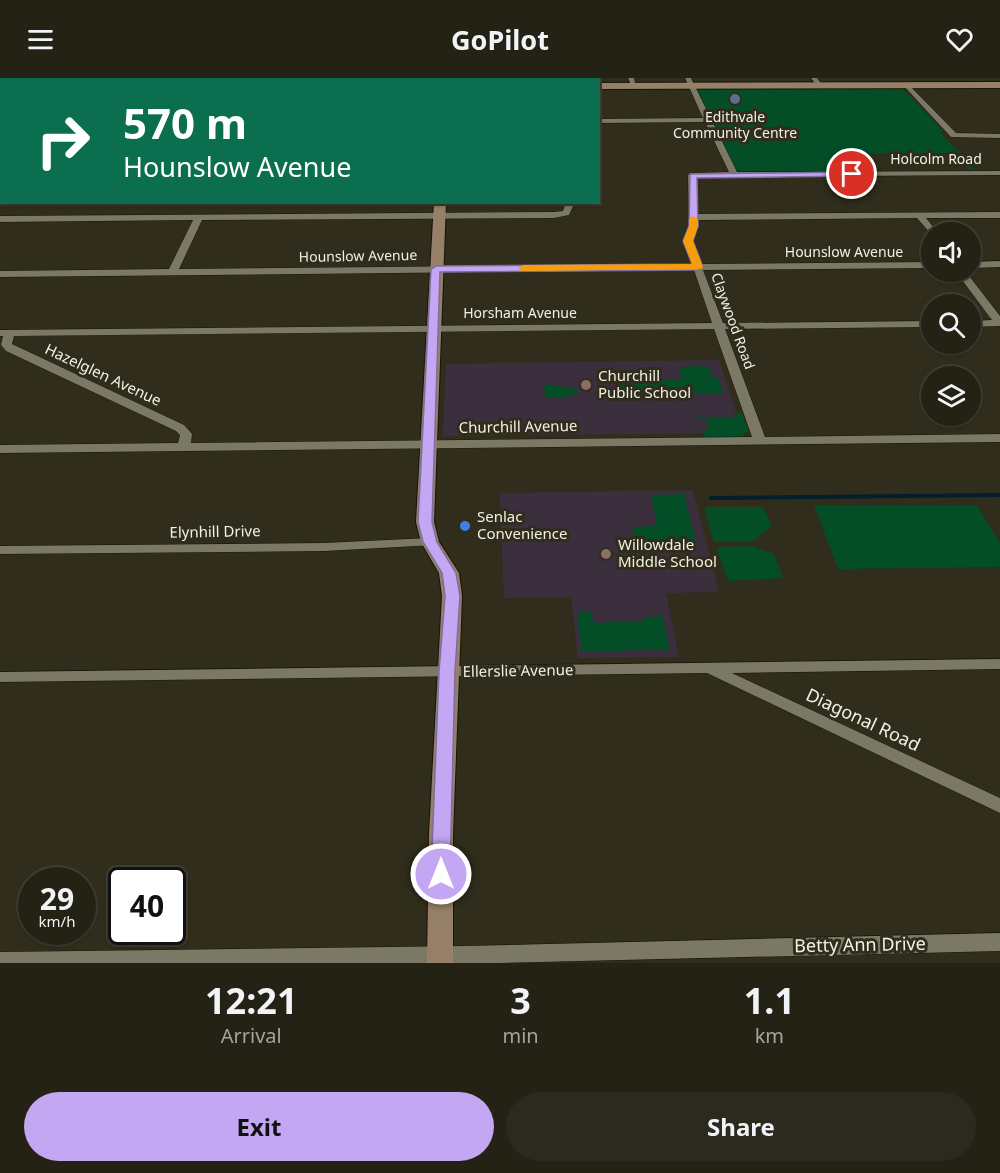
<!DOCTYPE html>
<html lang="en">
<head>
<meta charset="utf-8">
<style>
  body { margin:0; font-family:"Noto Sans",sans-serif; background:#2c2a1e; color:#f1f3f6; height:100vh; display:flex; flex-direction:column; font-size:22px; white-space:nowrap }
  * { box-sizing:border-box; margin:0 }
  p { font-size:20px; color:#a3a4a0 }
  .icon { flex:none; width:33px; height:33px; fill:none; stroke:currentColor; stroke-width:2; stroke-linecap:round; stroke-linejoin:round }
  .map { position:relative; height:885px; overflow:hidden }
  .side { display:flex; flex-direction:column; background:#242215; flex:1 }
  .side>* { flex:none }
  .guide { position:absolute; left:0px; top:0px; width:600px; height:126px; box-shadow:0 2px 4px #0004,0 0 0 2px #413f34; background:#0b6e4f; color:#fff; overflow:hidden }
  .tools { position:absolute; left:921px; top:144px; display:grid; gap:12px }
  .tools a { display:grid; place-items:center; width:60px; height:60px; border-radius:50%; background:#242215; box-shadow:0 2px 4px #0004,0 0 0 2px #413f34; font-size:30px }
  .speed { position:absolute; left:18px; top:789px; display:flex; gap:12px; font-size:30px; font-weight:700; text-align:center }
  .speed>* { display:grid; place-content:center; width:78px; height:78px; border-radius:50%; background:#242215; box-shadow:0 2px 4px #0004,0 0 0 2px #413f34; line-height:1 }
  .speed small { font-size:15px; font-weight:400 }
  .speed .limit { border:3px solid #111; border-radius:9px; background:#fff; color:#111 }
  .pin { position:absolute; display:grid; place-items:center; width:51px; height:51px; color:#fff; margin:-26px; border:3px solid #fff; border-radius:50%; box-shadow:0 2px 6px #0007 }
  .me { position:absolute; width:66px; margin:-33px; rotate:0deg; stroke-linejoin:round; filter:drop-shadow(0 0 4px #0008) }
  .turn { display:flex; align-items:center; gap:21px; height:126px; padding:0 24px; font-size:27px }
  .turn .icon { width:78px; height:78px; stroke-width:2.5 }
  .turn b { display:block; font-size:42px; line-height:51px }
  .eta { display:flex; justify-content:space-evenly; align-items:center; height:102px; text-align:center }
  .eta b { font-size:36px; font-weight:700; line-height:42px }
  .cta { display:flex; gap:12px; margin-top:auto; padding:12px 24px }
  .cta a { flex:1; height:69px; border-radius:36px; background:#c3a7f2; color:#111; font-size:24px; font-weight:700; line-height:69px; text-align:center }
  .cta a+a { background:#2c2a1e; color:#f1f3f6 }
  header { display:flex; justify-content:space-between; align-items:center; height:78px; padding:0 24px; background:#242215; font-size:27px; font-weight:700 }
  .map>svg:first-child { display:block }
  .education { fill:#3b2f3d }
  .green { fill:#034e27 }
  .lines { fill:none; stroke-linecap:round; stroke-linejoin:round }
  .stream { stroke:#021f2b; stroke-width:4 }
  .street-casing { stroke:#181505; stroke-width:1 }
  .secondary-casing { stroke:#181505; stroke-width:2 }
  .street { fill:#7b7865; fill-rule:evenodd }
  .secondary { fill:#968168; fill-rule:evenodd }
  .route { fill:#c3a7f2; stroke:#7f6d9d; stroke-width:1.5 }
  .slow { fill:#f59e0b }
  .service-dot { fill:#5c6f8a; stroke:#302d1c; stroke-width:2 }
  .education-dot { fill:#8d6e63; stroke:#302d1c; stroke-width:2 }
  .shop-dot { fill:#3f7fe0; stroke:#302d1c; stroke-width:2 }
  .labels { text-anchor:middle; stroke-width:6; stroke-linejoin:round; paint-order:stroke }
  .far-poi-label { font-size:14px; fill:#f2f0e5; stroke:#302d1c }
  .far-street-label { font-size:14px; fill:#f2f0e5; stroke:#302d1c }
  .street-label { font-size:15px; fill:#f2f0e5; stroke:#302d1c }
  .poi-label { font-size:15px; fill:#f2f0e5; stroke:#302d1c; text-anchor:start }
  .near-street-label { font-size:18px; fill:#f2f0e5; stroke:#302d1c }
</style>
</head>
<body>
<header><svg class="icon" aria-label="menu" viewBox="0 0 24 24"><path d="M4 6h16M4 12h16M4 18h16"/></svg>GoPilot<svg class="icon" aria-label="heart" viewBox="0 0 24 24"><path d="M12 20l-8-8c-3-5 5-10 8-4 3-6 11-1 8 4z"/></svg></header>
<div class="map">
<svg width="1000" height="885" viewBox="0 0 1000 885">
  <rect width="100%" height="100%" fill="#302d1c"/>
  <path class="education" d="M719,282L743,355L443,358L446,286Z
    M693,412L719,514L666,515L679,579L578,580L571,519L504,520L500,415Z"/>
  <path class="green" d="M697,10L903,11L943,53L940,54L975,92H969L952,75L837,76L847,93L745,94L736,92Z
    M705,288L709,290L713,300H718L723,315L623,316L620,301H682L679,289Z
    M549,306L577,311L579,314C569,319 556,322 545,318L544,308Z
    M700,335L701,340L734,339L733,335H742L749,354L743,355L744,359H706L700,353L709,352L706,341H697Z
    M684,416L697,467L635,468L632,449L657,448L651,417Z
    M814,427H977L1000,465V489L838,491Z
    M704,429H763L772,447L754,463L714,464Z
    M753,468L774,476L783,500L728,503L716,469Z
    M580,533H593L592,540L595,545L643,543V539L662,538L670,571L582,574L577,537H580Z"/>
  <g class="lines">
    <path class="stream" d="M711,420L1000,417"/>
    <defs>
      <path id="street" d="M79,0H85L78,2Z
        M165,0H171L164,2Z
        M252,0H258L251,2Z
        M332,0H338L331,2Z
        M628,0H634L636,9H632Z
        M685,0H691L737,94L1000,93V97L696,99L698,136L1000,134V140H926L937,154H932V157L917,140L698,142L699,148L693,163L701,186L932,184V190L703,192L723,245L932,243V249L725,251L765,359L1000,356V364L0,375V367L178,365L180,357L176,353L6,273L1,267L3,258H0V252L712,245L694,192L0,199V193L169,191L193,142L0,144V138L554,134L563,133L566,124H575L569,137L554,140L202,142L179,191L692,186L683,163L689,148L688,97L692,95L729,94L705,44L598,45V41L703,40ZM714,251L752,359L191,365L192,356L184,347L12,266L14,258Z
        M811,0H817L822,7L817,8Z
        M903,5H907L956,55L1000,56V60L951,59L903,7Z
        M0,61H2L0,66Z
        M0,85H2V89H0Z
        M1000,183V189L970,190V184Z
        M956,194H966L1000,238V248L970,249V243L992,242Z
        M430,460L435,461L437,464L435,467L324,473L0,476V468L324,465Z
        M1000,581V591L732,595L1000,720V735L707,595L0,604V594Z
        M1000,855V873L496,885H0V874L464,868Z"/>
      <path id="secondary" d="M1000,4V10L598,11V5Z
        M0,8H2V14H0Z
        M434,124H446L434,444L439,464L459,495L462,518L453,756V885H427L429,756L442,518L439,495L421,464L416,444Z"/>
    </defs>
    <use href="#street" class="street-casing"/>
    <use href="#secondary" class="secondary-casing"/>
    <use href="#street" class="street"/>
    <use href="#secondary" class="secondary"/>
  </g>
  <path class="route" d="M855,94V97L852,98L697,100L698,148L693,163L703,189L698,192L440,194L432,444L437,464L456,495L460,518L455,593L450,796L447,802L441,804L434,802L431,796L439,593L445,518L442,495L423,464L418,444L431,191L436,188L692,186L683,163L689,148L690,96Z"/>
  <path class="slow" d="M693,138L698,141V148L693,163L703,189L701,191L523,193L518,190L523,187L692,186L683,163L689,148V141Z"/>
  <circle class="service-dot" cx="735" cy="21" r="6"/>
  <g class="education-dot">
    <circle cx="586" cy="307" r="6"/>
    <circle cx="606" cy="476" r="6"/>
  </g>
  <circle class="shop-dot" cx="465" cy="448" r="6"/>
  <g class="labels">
    <g class="far-poi-label">
      <text x="735" y="44">Edithvale<tspan x="735" dy="16">Community Centre</tspan></text>
    </g>
    <g class="far-street-label">
      <text x="936" y="86">Holcolm Road</text>
      <text x="844" y="179">Hounslow Avenue</text>
      <text transform="translate(358 178) rotate(-1)" y="5">Hounslow Avenue</text>
      <text x="520" y="240">Horsham Avenue</text>
      <text transform="translate(733 243) rotate(70)" y="5">Claywood Road</text>
    </g>
    <g class="street-label">
      <text transform="translate(103 297) rotate(25)" y="5">Hazelglen Avenue</text>
      <text transform="translate(518 349) rotate(-1)" y="5">Churchill Avenue</text>
      <text transform="translate(215 454) rotate(-1)" y="5">Elynhill Drive</text>
      <text transform="translate(518 593) rotate(-1)" y="5">Ellerslie Avenue</text>
    </g>
    <g class="poi-label">
      <text x="598" y="303">Churchill<tspan x="598" dy="17">Public School</tspan></text>
      <text x="477" y="444">Senlac<tspan x="477" dy="17">Convenience</tspan></text>
      <text x="618" y="472">Willowdale<tspan x="618" dy="17">Middle School</tspan></text>
    </g>
    <g class="near-street-label">
      <text transform="translate(863 642) rotate(25)" y="6">Diagonal Road</text>
      <text transform="translate(860 867) rotate(-1)" y="6">Betty Ann Drive</text>
    </g>
  </g>
</svg>
<div class="tools">
<a><svg class="icon" aria-label="sound" viewBox="0 0 24 24"><path d="M4 9h4l5-4v14l-5-4H4zM17 9q2 3 0 6"/></svg></a>
<a><svg class="icon" aria-label="search" viewBox="0 0 24 24"><circle cx="10" cy="10" r="6"/><path d="M15 15l6 6"/></svg></a>
<a><svg class="icon" aria-label="layers" viewBox="0 0 24 24"><path d="M12 4l9 5-9 5-9-5zM3 14l9 5 9-5"/></svg></a>
</div>
<div class="speed"><div>29<small>km/h</small></div><div class="limit">40</div></div>
<div class="pin" style="left:852px;top:96px;background:#d93025"><svg class="icon" aria-label="arrive" viewBox="0 0 24 24"><path d="M6 21V4h12l-3 4 3 4H6"/></svg></div>
<svg class="me" style="left:441px;top:796px" viewBox="-20 -20 40 40"><circle r="17" fill="#c3a7f2" stroke="#fff" stroke-width="3"/><path d="M0-11L8 9 0 5-8 9z" fill="#fff"/></svg>
<div class="guide">
<div class="turn"><svg class="icon" aria-label="right" viewBox="0 0 24 24"><path d="M7 20v-9h11M14 6l5 5-5 5"/></svg><div><b>570 m</b>Hounslow Avenue</div></div>
</div>
</div>
<section class="side">
<div class="eta">
<div><b>12:21</b><p>Arrival</p></div>
<div><b>3</b><p>min</p></div>
<div><b>1.1</b><p>km</p></div>
</div>
<div class="cta"><a>Exit</a><a>Share</a></div>
</section>
</body>
</html>
